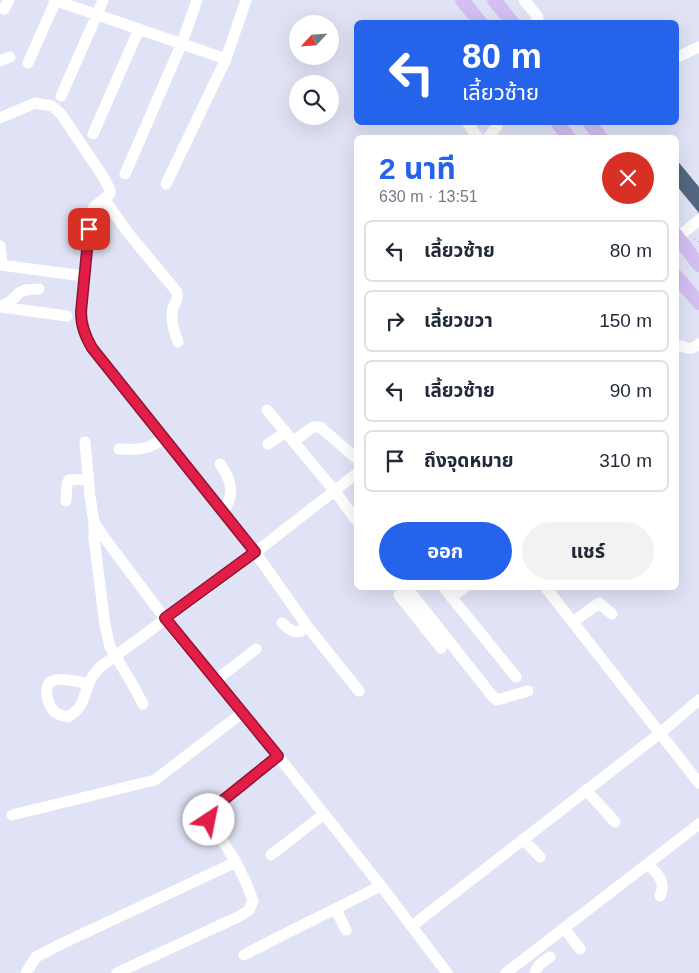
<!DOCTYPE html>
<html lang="th">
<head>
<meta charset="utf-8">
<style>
  body { margin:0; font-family:Helvetica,"Noto Sans Thai",sans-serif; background:#f2f2f3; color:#1f2937; height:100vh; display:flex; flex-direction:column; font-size:19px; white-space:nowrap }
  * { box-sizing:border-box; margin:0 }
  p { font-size:16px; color:#747a83 }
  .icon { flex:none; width:28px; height:28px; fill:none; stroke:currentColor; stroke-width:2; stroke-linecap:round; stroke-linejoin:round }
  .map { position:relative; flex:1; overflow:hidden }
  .drawer { position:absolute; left:354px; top:135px; width:325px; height:455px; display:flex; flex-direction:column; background:#fff; border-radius:8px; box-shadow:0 5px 20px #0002 }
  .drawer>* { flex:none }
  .hud { position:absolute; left:354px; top:20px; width:325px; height:105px; border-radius:8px; box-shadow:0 5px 20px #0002; background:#2563eb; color:#fff; overflow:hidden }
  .needle { width:32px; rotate:244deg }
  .fabs { position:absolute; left:289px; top:15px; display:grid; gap:10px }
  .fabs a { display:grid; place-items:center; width:50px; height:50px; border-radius:50%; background:#fff; box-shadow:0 5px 20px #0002; font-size:25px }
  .pin { position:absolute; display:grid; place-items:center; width:42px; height:42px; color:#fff; margin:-21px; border-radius:10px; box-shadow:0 2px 8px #0006 }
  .me { position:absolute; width:55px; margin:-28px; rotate:34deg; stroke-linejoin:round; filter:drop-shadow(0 0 4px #0008) }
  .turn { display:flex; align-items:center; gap:18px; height:105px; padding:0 25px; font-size:22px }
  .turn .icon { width:65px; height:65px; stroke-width:2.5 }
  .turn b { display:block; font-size:35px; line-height:42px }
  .round { display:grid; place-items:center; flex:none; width:52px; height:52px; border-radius:26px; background:#f2f2f3 }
  .head { display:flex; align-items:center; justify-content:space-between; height:85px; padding:0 25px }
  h1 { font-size:30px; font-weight:700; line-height:38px; color:#2563eb }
  .action { display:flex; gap:10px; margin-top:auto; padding:10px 25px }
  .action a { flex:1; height:58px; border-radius:30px; background:#2563eb; color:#fff; font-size:20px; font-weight:700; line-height:58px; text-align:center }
  .action a+a { background:#f2f2f3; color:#1f2937 }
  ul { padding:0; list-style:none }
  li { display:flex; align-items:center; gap:15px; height:62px; margin:0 10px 8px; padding:0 15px; border:2px solid #e0e1e3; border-radius:8px }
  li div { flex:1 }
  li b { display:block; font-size:19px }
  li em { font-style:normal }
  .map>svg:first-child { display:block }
  .building { fill:#52677f }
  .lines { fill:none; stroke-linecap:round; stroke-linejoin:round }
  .path { stroke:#8d8f9c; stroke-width:1; stroke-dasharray:1 4; stroke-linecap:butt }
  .minor { stroke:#fff; stroke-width:11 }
  .major { stroke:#d4bef2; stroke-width:14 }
  .route-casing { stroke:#92132f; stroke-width:12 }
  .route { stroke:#e11d48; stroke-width:9 }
</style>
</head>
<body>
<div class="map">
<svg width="699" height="973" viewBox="0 0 699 973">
  <rect width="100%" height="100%" fill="#e0e3f5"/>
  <path class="building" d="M676,159L699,187V213L676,185Z"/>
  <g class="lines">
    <path class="path" d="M694,239H696L699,242"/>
    <path class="minor" d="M54,0L226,59
      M524,0L538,17L536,22
      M4,9L9,0
      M676,58L699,47
      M0,61L10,57
      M28,63L56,0
      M61,96L97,15L103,0
      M0,118L35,103L52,106L61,114L104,178L110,190V194L94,207L90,213L81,312C81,326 85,336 92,348L255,552L307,626L359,691
      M467,122L478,138
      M93,134L139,29
      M488,138L497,126V122
      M125,174L182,43L197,0
      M166,184L226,59L246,0
      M104,199L129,234L177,292C179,299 175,302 173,308C170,319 174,331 178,342
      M678,237L699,220
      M0,246L2,265
      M0,265L84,276
      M0,307L67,316
      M0,307L11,301L19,293L25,290L39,289
      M682,346C690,350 692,349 699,344
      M267,410L334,490L356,520
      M294,441L313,427H320L356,458
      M85,442L90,496L94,522V538L105,625L110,647L130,680L143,704
      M268,444L286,432
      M119,449C139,450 148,450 164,438
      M220,464C232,481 235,494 223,512
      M66,501L67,484L69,480L88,479
      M94,522L103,536L175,632L278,756L385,891L447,973
      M407,588L493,697L497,700L528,691
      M444,588L516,677
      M546,588L699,783
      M399,595L441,648
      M451,597L464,588
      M573,622L599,603L612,614
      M282,623C292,632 297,636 307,626
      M215,681L256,649
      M89,684C79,682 61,677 52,681C42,686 48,707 56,713C59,715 64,716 68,717C87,706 82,694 92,677C94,674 97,671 99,668L238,566L356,474
      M586,790L615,822
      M12,815L155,780L242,713
      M523,839L540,857
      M271,855L324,814
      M648,864C657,874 667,882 660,896
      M336,910L346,930
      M412,926L659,734L699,700
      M565,929L580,949
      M244,955C289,931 335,910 380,886
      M26,973L36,957L59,945L236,862
      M117,973L240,916L249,910L253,901L247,885L236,862L209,820L208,816L211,810L278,756
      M506,973L699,824
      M535,973C537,965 543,962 550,957"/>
    <path class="major" d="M462,0L480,22
      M494,0L512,22
      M557,122L569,138
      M589,122L601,138
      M676,235L699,265
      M676,276L699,303"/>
  </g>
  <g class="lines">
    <defs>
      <path id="route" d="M89,229L81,312C81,326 85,336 92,348L255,552L165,618L278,756L211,810L208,816L209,820"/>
    </defs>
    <use href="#route" class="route-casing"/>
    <use href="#route" class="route"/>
  </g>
</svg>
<div class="fabs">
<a><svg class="needle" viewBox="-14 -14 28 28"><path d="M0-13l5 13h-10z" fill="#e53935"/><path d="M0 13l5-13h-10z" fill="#747a83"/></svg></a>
<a><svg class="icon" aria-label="search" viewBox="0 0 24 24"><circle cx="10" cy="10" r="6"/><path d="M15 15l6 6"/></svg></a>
</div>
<div class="pin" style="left:89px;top:229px;background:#d93025"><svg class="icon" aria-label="arrive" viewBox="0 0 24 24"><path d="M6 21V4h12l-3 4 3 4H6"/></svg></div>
<svg class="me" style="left:209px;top:820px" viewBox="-20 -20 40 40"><circle r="19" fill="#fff"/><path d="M0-13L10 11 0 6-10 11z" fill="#e11d48"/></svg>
<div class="hud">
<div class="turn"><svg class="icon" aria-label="left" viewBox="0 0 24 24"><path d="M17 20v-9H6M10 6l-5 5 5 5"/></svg><div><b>80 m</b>เลี้ยวซ้าย</div></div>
</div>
<section class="drawer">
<div class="head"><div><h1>2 นาที</h1><p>630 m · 13:51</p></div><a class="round" style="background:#d93025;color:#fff"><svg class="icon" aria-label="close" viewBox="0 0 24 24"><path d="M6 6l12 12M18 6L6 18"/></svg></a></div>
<ul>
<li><svg class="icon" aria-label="left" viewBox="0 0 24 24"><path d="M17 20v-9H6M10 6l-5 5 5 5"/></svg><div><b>เลี้ยวซ้าย</b></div><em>80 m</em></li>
<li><svg class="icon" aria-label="right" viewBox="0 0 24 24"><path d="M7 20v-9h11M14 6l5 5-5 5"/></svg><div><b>เลี้ยวขวา</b></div><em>150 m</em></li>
<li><svg class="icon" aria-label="left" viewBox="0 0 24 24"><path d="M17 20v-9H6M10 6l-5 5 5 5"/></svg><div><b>เลี้ยวซ้าย</b></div><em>90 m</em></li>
<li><svg class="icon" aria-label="arrive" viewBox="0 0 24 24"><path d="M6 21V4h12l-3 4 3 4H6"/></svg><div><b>ถึงจุดหมาย</b></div><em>310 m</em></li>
</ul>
<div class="action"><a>ออก</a><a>แชร์</a></div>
</section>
</div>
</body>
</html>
